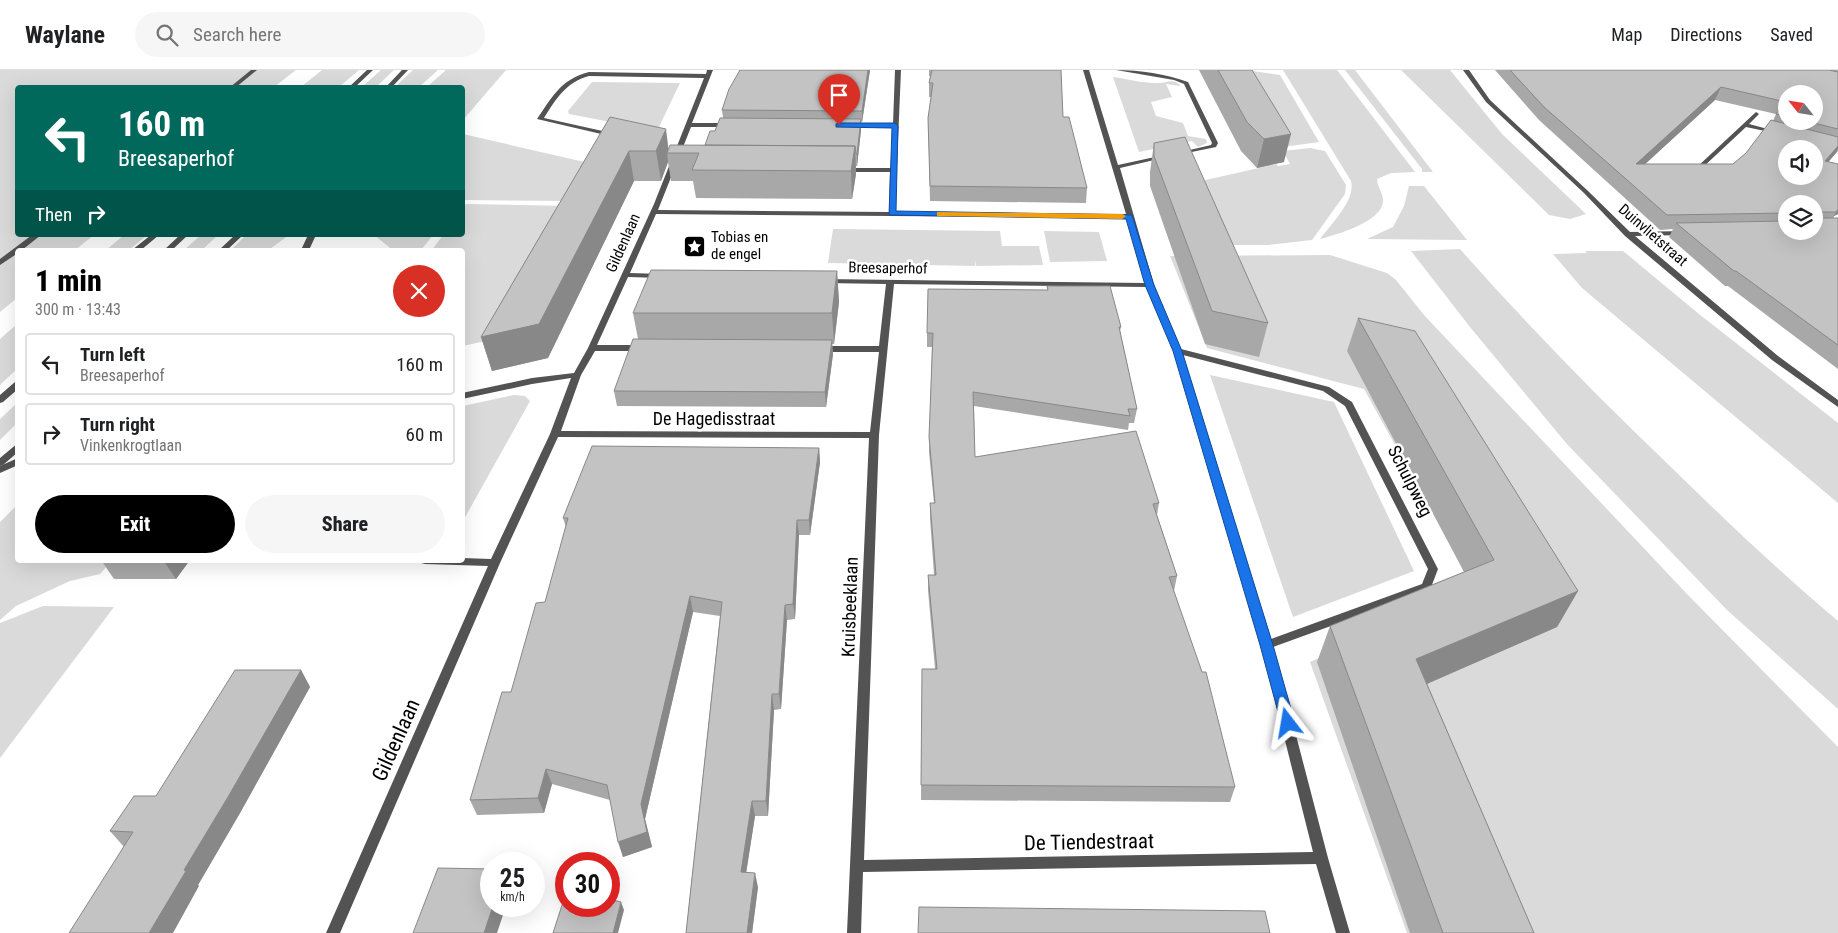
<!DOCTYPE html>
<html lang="en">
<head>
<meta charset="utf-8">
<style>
  body { margin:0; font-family:"Roboto Condensed",sans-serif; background:#f6f6f6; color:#202124; height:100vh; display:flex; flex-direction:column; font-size:19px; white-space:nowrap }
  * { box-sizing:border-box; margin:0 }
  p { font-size:16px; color:#757577 }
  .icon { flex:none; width:28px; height:28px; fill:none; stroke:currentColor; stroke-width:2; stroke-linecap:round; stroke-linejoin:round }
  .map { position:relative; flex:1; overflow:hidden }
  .panel { position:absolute; left:15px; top:178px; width:450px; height:315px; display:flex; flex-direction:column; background:#fff; border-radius:5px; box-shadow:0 5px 20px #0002 }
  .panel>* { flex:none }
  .hud { position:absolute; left:15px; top:15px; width:450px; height:152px; border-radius:5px; box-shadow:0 5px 20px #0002; background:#00695c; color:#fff; overflow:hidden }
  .needle { width:32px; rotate:300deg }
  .buttons { position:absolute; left:1778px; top:15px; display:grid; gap:10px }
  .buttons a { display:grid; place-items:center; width:45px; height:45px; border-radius:50%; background:#fff; box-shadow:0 5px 20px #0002; font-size:25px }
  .speed { position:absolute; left:480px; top:782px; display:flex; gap:10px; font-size:25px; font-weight:700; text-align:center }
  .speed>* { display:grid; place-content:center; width:65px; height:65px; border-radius:50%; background:#fff; box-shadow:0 5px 20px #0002; line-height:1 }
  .speed small { font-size:12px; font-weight:400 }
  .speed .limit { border:8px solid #d22; background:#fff; color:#111 }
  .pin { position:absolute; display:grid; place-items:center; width:42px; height:42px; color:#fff; margin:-51px -21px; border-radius:50% 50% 50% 0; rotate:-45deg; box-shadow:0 0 5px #0007 }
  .pin .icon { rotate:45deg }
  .me { position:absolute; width:55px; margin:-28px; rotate:346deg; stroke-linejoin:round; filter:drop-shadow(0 0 4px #0008) }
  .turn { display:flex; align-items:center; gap:18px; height:105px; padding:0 20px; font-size:22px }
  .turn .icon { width:65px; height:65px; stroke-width:2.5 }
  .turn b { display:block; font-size:35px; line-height:42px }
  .then { display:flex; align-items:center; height:48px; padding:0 20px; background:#0003; gap:10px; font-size:19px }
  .round { display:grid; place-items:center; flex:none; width:52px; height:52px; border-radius:26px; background:#f6f6f6 }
  .head { display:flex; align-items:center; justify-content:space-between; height:85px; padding:0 20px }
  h1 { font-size:30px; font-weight:800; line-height:38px; color:#000 }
  .cta { display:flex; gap:10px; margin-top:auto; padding:10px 20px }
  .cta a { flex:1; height:58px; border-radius:30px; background:#000; color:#fff; font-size:20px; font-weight:800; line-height:58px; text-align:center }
  .cta a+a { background:#f6f6f6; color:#202124 }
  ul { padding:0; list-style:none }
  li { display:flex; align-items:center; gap:15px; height:62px; margin:0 10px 8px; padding:0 10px; border:2px solid #e0e0e0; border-radius:5px }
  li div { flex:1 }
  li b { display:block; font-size:19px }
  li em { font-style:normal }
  header { display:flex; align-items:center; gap:30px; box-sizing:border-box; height:70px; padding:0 25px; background:#fff; border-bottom:1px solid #e0e0e0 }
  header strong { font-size:24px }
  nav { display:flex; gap:28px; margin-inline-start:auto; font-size:18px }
  .search { width:350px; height:45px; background:#f6f6f6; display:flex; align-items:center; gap:12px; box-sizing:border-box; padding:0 18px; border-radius:28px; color:#757577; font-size:19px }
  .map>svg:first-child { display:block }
  .green { fill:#dadada }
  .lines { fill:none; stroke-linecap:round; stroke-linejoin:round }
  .service { fill:#535353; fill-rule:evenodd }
  .minor { fill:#535353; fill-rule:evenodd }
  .tertiary { fill:#535353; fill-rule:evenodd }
  .wall { fill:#a8a8a8; fill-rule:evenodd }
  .shaded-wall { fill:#888 }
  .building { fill:#c3c3c3; stroke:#888; fill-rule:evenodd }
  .route { fill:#1a73e8; stroke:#114b97 }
  .slow { fill:#f59e0b }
  .labels { text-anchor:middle; stroke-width:5; stroke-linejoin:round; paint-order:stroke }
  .far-street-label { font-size:15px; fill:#000; stroke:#fff }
  .far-poi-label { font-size:15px; fill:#000; stroke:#fff; text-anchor:start }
  .street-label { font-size:18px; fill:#000; stroke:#fff }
  .near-street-label { font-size:21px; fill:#000; stroke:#fff }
</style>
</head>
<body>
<header>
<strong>Waylane</strong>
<div class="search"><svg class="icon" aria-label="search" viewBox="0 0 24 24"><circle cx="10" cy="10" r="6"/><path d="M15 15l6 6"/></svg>Search here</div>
<nav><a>Map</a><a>Directions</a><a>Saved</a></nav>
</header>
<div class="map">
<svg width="1838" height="863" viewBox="0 0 1838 863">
  <rect width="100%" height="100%" fill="#fff"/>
  <path class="green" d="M0,0H296L274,17L18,18V165H94L75,180H18L17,228L0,242Z
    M322,0H359L339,17H301Z
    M381,0H394L376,17H362Z
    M413,0H438L419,17H395Z
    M446,0H506L463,50L462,18L427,17Z
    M1245,0L1280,5L1319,72L1276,78Z
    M1283,0H1337L1415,102L1391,103L1377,109C1377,117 1384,124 1383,132C1381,152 1336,165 1320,169C1331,154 1356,130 1351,111Z
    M1345,0H1355L1433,102H1422V99Z
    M1401,0H1450L1502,64L1586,144L1570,149L1549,145Z
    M1113,7C1127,9 1142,13 1156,13C1166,14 1173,7 1181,16L1166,14L1172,27L1151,32L1156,46L1183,53L1188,66L1206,69L1207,73L1198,77L1192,71L1139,82Z
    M592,12L680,13L657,61L569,44L568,41Z
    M463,64L593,94L573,131L463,130Z
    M1310,78L1325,81L1346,115L1345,124L1312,170L1268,175H1182L1188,114L1276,94L1278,96L1290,94L1283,81Z
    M1409,116H1424L1467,170L1367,169L1393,157L1404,136Z
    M466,134L569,136L499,268L463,276L462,180H432L443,165H462L463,139Z
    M833,159L1000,161L1002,176H1039L1043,195L976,196L975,190V196L828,193Z
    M1044,161L1099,162L1107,191L1050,192Z
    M124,165H147L129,180H106Z
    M201,165H218L202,180H184Z
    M246,165H289L270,179H232Z
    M374,165H433L421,180H390L389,177Z
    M1460,179C1528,256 1600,329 1674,400C1727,452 1781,503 1838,551V639L1727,540L1566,373L1470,257L1411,181Z
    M1585,181H1623L1699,244L1838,353V433L1582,218L1553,184L1587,183Z
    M1330,185L1387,203L1396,210L1424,245L1687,524L1838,677V863H1407L1310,592L1473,516L1364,319L1207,278L1170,186Z
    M17,254V299L0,315V269Z
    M1210,305L1334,332L1414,501L1293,547Z
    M514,325L525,326L530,331L463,451V336Z
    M17,333V353L0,370V349Z
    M17,435L18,490H112L100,504L70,511L16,536L0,550V452Z
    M43,536L114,537L0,688V553Z"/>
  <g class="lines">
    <path class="service" d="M251,0H257L235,18H229Z
      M32,165H41L22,180H18V183L0,195V189Z
      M151,165H159L141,180H132Z
      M308,165H316L309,180H301Z
      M18,388V395L0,403V396Z"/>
    <path class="minor" d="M707,0H713L692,53H729L732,55L729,57H691L658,140L889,142L890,102H843L840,100L843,98H891L893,58L849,57L846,55L849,53L893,54L895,0H901L895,142L1126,144L1083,0H1089L1118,95L1164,85L1167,87L1120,98L1154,215L1181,279L1329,317L1352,332L1438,499L1430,520L1273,577L1328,788L1350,863H1336L1316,794L863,802L861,863H847L869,368L558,367L500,493L340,863H326L488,496L425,494L421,493L420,490H462V488L491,489L550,364L571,308L532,314L462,329V323L532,308L574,303L588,278L654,134L704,8L589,6C566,12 556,29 544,48L616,64L617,65L614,67L537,49C553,26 560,10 589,2L706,4ZM656,144L1127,148L1145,213L823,209V213H826L886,214L879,276H821L817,279L821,282H879L870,362L561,361L581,305L595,281H644L648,278L644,275H597L628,207L662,208L666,206L662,204L630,203ZM894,214L1147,217L1174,281L1261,575L1313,782L864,790L879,365ZM1183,285L1323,321L1345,336L1428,499L1422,514L1271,569Z
      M1116,0C1140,0 1166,4 1188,12L1218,73L1216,77L1177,85V83L1211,75L1212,73L1184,14L1174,10Z
      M1463,0H1469L1490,30L1588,121L1630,162L1686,161L1687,163L1683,165L1635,166L1778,286L1838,330V337L1772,290L1625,166L1584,123L1486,32Z
      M1756,42L1759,44L1749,54L1779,62V64L1746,57L1701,99H1697V97Z"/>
    <path class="tertiary" d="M367,0H373L354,18H348Z
      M402,0H408L391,18H385Z
      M180,165H188L172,180H164Z
      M235,165H243L227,180H219Z
      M15,312H18V319L3,332L0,333V325Z
      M18,373V382L3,395L0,396V388Z"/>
  </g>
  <path class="wall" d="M740,0H870L862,52H861V60L857,96H856V104L852,129L696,128L693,111H671L668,92L661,111H634L548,288L492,301L481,267L610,47L669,79L705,75L715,61L723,48L722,40Z
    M929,0H1061L1063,47L1087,118L1086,133L930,131L928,48L931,27H929V13L930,6H929Z
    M1199,0H1252L1284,92L1257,98L1241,81Z
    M1495,0H1838V80L1828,92L1838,144L1834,146L1833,148H1838V299L1728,216H1725L1669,167L1673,159L1660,160L1539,50ZM1786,24L1814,51H1786ZM1715,30L1776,44L1773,51L1746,83L1733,94H1645ZM1786,134L1814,161H1786Z
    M1154,73L1268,253L1259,287L1205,274L1150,116V102Z
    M837,201L839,232L834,274H832L833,284L826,337L617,336L614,321L638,269L633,243Z
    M1047,216L1121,257L1120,261L1137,339L1134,353H1129L1128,360L974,336L975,387L1159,433L1157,445L1177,506L1174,521L1235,717L1230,732L921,730L922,599H935L928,520V505H934L930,448V433H934L929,382L932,277H927V263L1047,220Z
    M1358,248L1578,521L1557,557L1427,614L1534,863H1410L1317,592L1330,556L1464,502L1347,281Z
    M819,378L820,392L810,465H799L795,549L787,550L781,639L774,640L768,746H755L746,802L758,817L752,863H686L720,546L693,542L645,749L652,777L623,787L610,730L552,714L544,743L477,745L470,730L545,532L566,457L563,448Z
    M101,490H190L176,509H114Z
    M301,600L310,617L240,743L198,815L199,816L124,777L110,761L156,726Z"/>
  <path class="shaded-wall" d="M868,0H870L862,52V41Z
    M1721,17L1715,30L1630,108L1636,94Z
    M861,49V60L857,96V84Z
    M666,59L669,83H667L668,92L661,111L656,81Z
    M1291,64L1284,92L1257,98L1264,69Z
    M855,76L856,104L852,129L851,101Z
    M1838,76V80L1837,82L1817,105L1825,91Z
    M629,81L634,111L548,288L492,301L481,267Z
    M1838,139V144L1834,146L1827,156Z
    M837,201L839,232L834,274L832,243Z
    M832,270L833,284L826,337L825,322Z
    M819,378L820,392L810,465L809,450Z
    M797,450L799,465L795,549L793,534Z
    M163,490H190L176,509Z
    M1578,521L1557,557L1399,626L1416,589Z
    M690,526L693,542L645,749L652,777L623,787L618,772Z
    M785,535L787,550L781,639L779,624Z
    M301,600L310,617L240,743L198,815L199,816L173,863H149L184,800Z
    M772,624L774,640L768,746L766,731Z
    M546,699L552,714L544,743L538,728Z
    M752,731L755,746L744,817L741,802Z
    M755,803L758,817L752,863H747Z
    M621,832L624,840L618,863H613Z
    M493,836H506L497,863H484Z"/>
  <path class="building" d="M740,0H868L862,41L722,40L729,19Z
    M932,0H1061L1063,47H1069L1087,118L930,116L928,48L933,13H929Z
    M1218,0H1252L1291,64L1264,69L1247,52Z
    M1510,0H1829L1838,2V59L1806,51H1814V24H1786V46L1776,44L1786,32L1721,17L1636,94H1733L1746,83L1771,50L1838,67V76L1825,91L1838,94V139L1836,142H1822L1818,148H1838V275L1736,201H1734L1676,153L1786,151V161H1814V134H1786V143L1667,145L1544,37ZM1786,79H1814V106H1786Z
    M610,47L666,59L656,81H629L539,254L481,267Z
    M720,48L861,49L857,84H856L855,76L705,75L710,61H715Z
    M1185,67L1268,253L1212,241L1154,86V73Z
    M670,75L855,76L851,101L692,100L699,83H667Z
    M651,200L837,201L832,243H633Z
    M1047,216H1110L1121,257H1119L1137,339H1128L1130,346L973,322L975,387L1136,361L1159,433L1153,434L1177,506L1169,507L1202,602H1206L1235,717L921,715L922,599H937L928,505H936L930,433H935L929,367L933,263H927L928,219L1048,220Z
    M1358,248L1415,261L1578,521L1416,589L1534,863H1443L1330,556L1494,490Z
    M633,269L832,270L825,322L614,321Z
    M592,376L819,378L809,450H797L793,534L785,535L779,624H772L766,731H752L741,802L755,803L747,863H686L722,532L690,526L641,734L647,762L618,772L607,715L546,699L538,728L470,730L502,622H511L536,533L545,532L568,448H563Z
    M235,600H301L228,727L184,800L186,801L149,863H69L133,762L110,761L134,726H156Z
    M438,798L491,799V836H493L484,863H413Z
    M609,829L621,832L613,863H553L563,832L566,831V836H609Z
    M919,837L1265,841L1270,863H918Z"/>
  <path class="route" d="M839,53H895L898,56L896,141L1132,145L1154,215L1182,281L1273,575L1295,653L1293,657L1288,658L1283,657L1281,653L1260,575L1173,281L1145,215L1126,149L889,145L892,58L836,57V54Z"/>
  <path class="slow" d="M937,142L1122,144L1126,146L1122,149L939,146H937Z"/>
  <defs>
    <symbol id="sight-square" viewBox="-11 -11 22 22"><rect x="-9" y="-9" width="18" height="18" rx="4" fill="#000" stroke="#fff"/><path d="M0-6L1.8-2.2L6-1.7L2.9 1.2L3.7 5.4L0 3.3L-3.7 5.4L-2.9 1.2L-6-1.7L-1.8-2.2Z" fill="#fff"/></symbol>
  </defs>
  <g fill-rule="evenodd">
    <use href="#sight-square" x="682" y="164" width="25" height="25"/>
  </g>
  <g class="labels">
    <g class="far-street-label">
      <text transform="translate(1653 165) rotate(41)" y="5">Duinvlietstraat</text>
      <text transform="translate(623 173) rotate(-66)" y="5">Gildenlaan</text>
      <text transform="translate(888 198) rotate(1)" y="5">Breesaperhof</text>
    </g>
    <g class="far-poi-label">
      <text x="711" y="172">Tobias en<tspan x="711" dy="17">de engel</tspan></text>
    </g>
    <g class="street-label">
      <text x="714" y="355">De Hagedisstraat</text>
      <text transform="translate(1410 411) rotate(63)" y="6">Schulpweg</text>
      <text transform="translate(850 537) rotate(-88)" y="6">Kruisbeeklaan</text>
    </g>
    <g class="near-street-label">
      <text transform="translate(396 670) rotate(-66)" y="7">Gildenlaan</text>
      <text transform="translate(1089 772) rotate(-1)" y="7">De Tiendestraat</text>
    </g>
  </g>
</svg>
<div class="buttons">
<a><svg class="needle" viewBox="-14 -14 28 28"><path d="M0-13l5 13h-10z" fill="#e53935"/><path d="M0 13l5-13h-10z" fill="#757577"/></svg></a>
<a><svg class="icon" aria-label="sound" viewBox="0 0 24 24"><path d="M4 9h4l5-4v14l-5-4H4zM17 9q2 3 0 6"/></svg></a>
<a><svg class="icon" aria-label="layers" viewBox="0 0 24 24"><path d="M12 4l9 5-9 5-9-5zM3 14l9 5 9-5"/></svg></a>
</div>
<div class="speed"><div>25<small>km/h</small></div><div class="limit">30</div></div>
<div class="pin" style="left:839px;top:55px;background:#d93025"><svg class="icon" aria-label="arrive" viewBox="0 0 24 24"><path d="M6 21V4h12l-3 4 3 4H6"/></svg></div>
<svg class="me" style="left:1288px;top:653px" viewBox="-20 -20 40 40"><path d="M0-17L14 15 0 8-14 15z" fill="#1a73e8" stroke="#fff" stroke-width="4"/></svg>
<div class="hud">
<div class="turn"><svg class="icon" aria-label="left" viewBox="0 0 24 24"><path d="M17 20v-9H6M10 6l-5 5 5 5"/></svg><div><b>160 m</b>Breesaperhof</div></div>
<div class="then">Then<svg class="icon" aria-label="right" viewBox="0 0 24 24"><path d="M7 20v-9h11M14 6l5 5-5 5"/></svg></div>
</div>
<section class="panel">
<div class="head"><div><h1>1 min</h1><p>300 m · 13:43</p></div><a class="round" style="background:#d93025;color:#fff"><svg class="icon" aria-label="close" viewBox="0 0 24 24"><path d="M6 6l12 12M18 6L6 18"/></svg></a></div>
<ul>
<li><svg class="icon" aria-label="left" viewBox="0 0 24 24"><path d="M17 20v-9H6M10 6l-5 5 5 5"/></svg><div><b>Turn left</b><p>Breesaperhof</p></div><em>160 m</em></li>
<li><svg class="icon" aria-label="right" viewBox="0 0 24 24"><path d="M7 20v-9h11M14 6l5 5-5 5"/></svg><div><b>Turn right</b><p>Vinkenkrogtlaan</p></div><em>60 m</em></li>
</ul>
<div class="cta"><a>Exit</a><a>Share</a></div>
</section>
</div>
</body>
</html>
